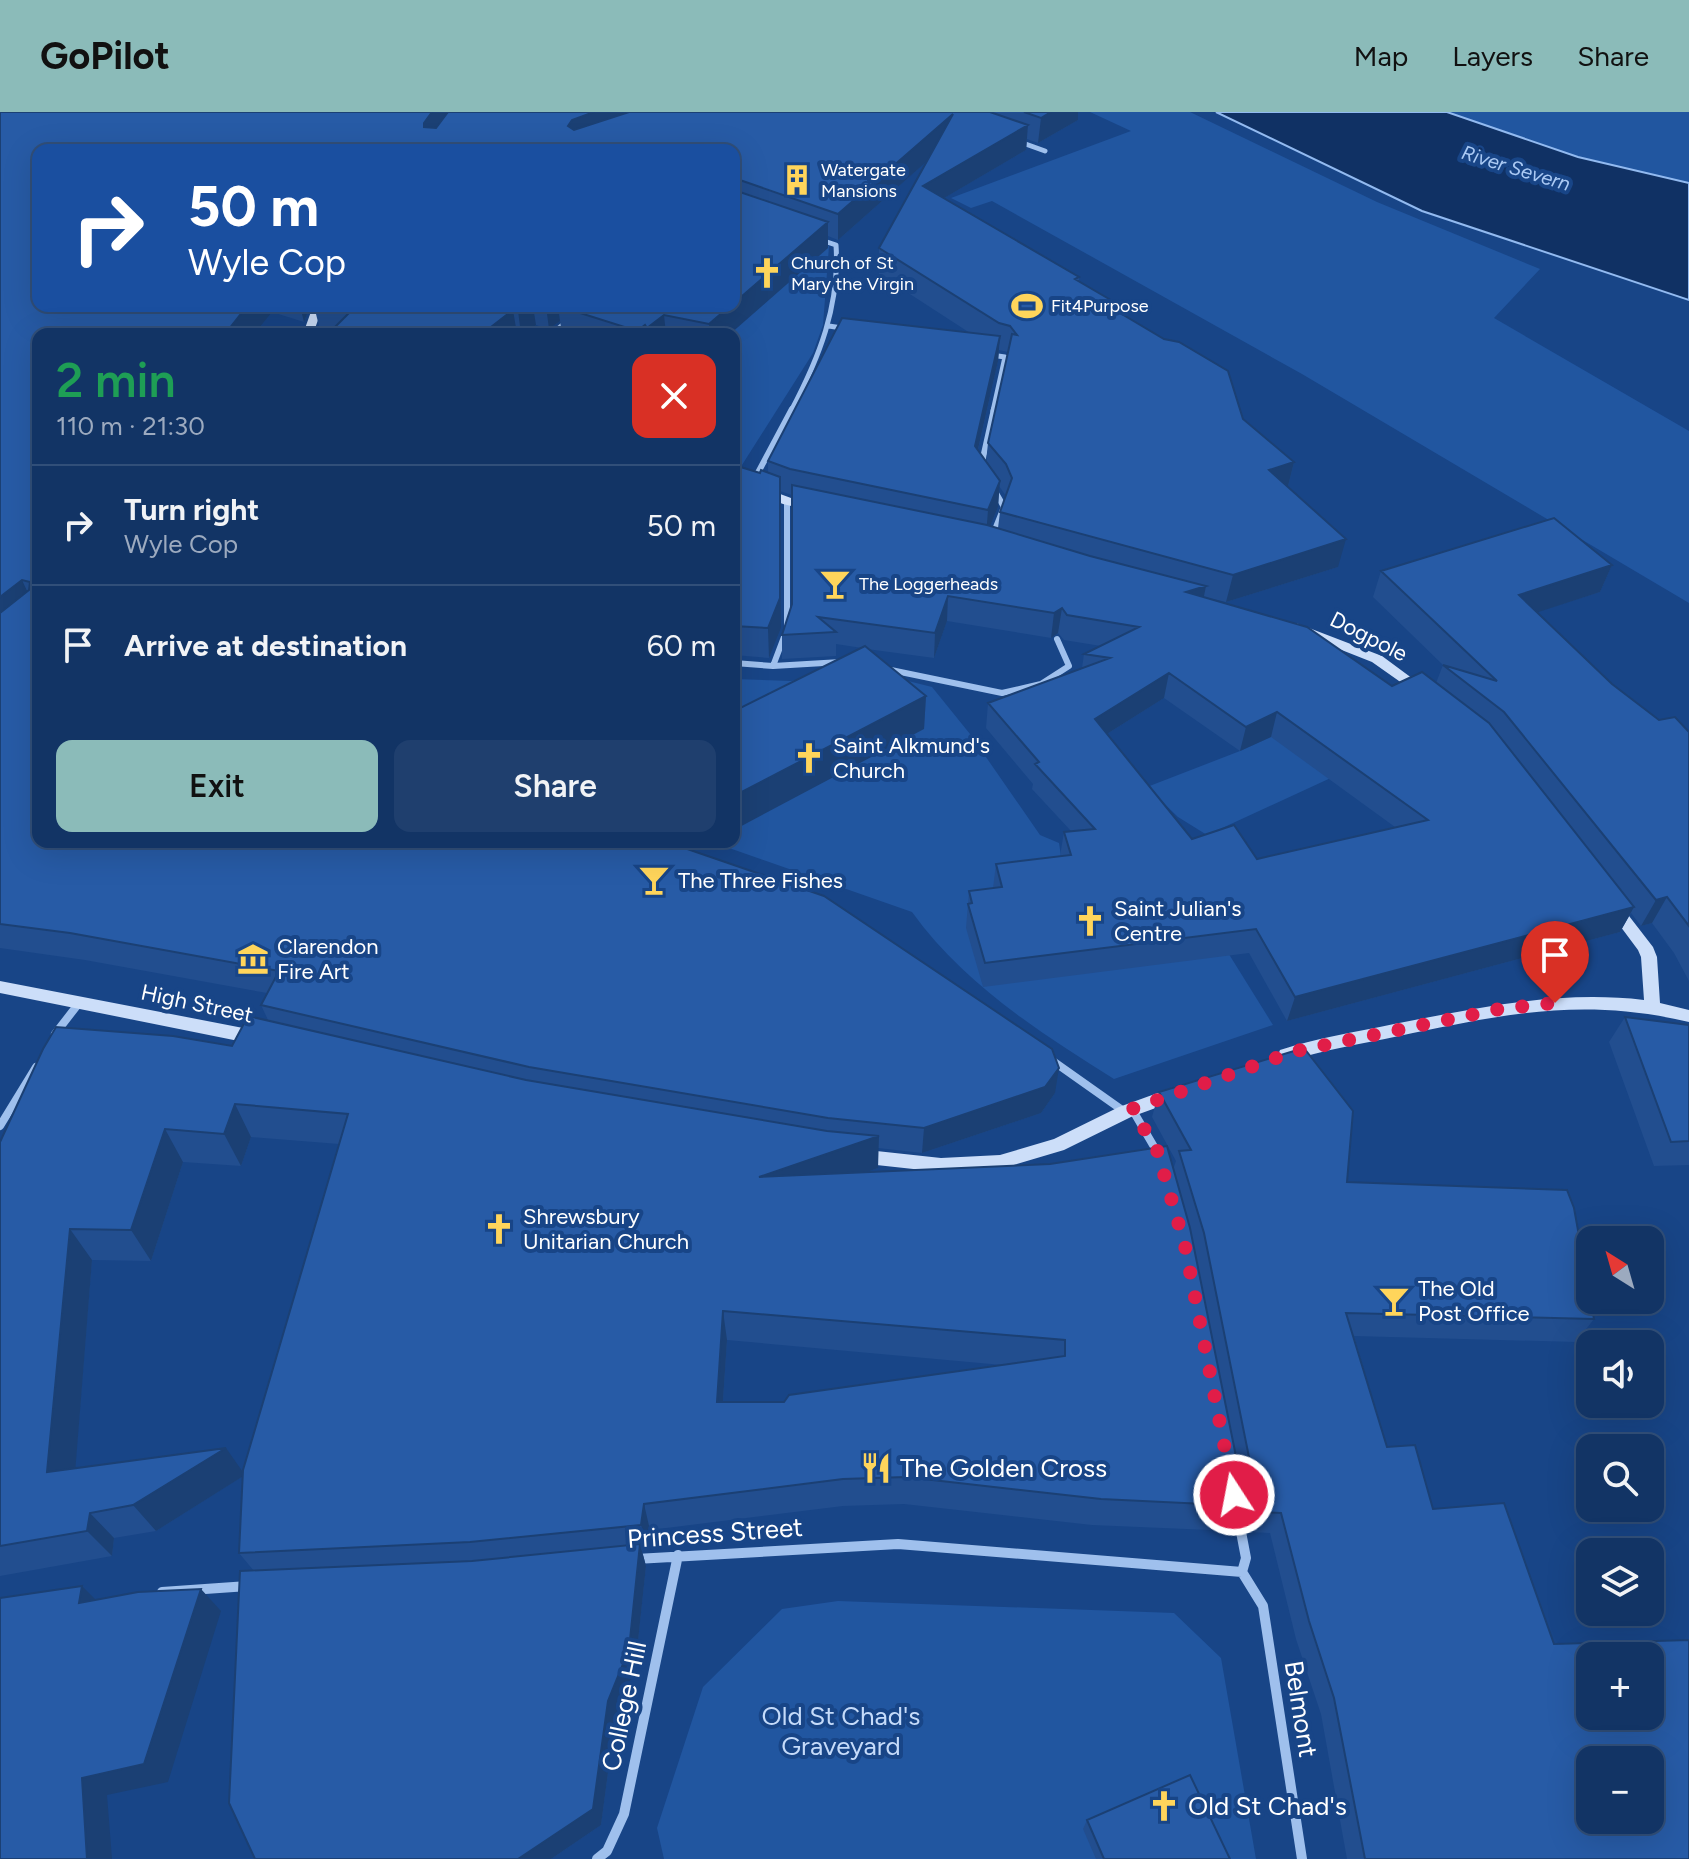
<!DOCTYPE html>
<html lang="en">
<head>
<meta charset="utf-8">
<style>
  body { margin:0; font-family:Figtree,sans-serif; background:#1f3f6e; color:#f1f3f6; height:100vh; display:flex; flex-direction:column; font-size:30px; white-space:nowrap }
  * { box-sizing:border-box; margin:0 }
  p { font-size:26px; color:#9caabf }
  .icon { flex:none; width:44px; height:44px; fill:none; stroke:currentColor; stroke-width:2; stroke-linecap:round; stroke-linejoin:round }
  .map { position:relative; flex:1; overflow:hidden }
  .drawer { position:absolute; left:32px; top:216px; width:708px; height:520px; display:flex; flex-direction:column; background:#123465; border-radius:16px; box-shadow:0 8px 32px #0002,0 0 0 2px #314f79 }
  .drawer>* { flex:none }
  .hud { position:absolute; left:32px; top:32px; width:708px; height:168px; border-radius:16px; box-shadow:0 8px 32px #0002,0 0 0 2px #314f79; background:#1a4fa0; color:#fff; overflow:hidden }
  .needle { width:52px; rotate:323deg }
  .buttons { position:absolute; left:1576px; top:1114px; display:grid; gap:16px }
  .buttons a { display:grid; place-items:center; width:88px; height:88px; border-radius:16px; background:#123465; box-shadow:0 8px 32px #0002,0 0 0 2px #314f79; font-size:40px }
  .pin { position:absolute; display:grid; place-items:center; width:68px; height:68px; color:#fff; margin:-82px -34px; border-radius:50% 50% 50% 0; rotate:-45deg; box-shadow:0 0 8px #0007 }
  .pin .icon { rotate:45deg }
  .me { position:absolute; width:88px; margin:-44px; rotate:349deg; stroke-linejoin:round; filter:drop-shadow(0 0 6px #0008) }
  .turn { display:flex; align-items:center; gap:28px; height:168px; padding:0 24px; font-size:36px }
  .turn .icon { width:104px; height:104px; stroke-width:2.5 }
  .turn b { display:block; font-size:56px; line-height:68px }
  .round { display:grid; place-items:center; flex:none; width:84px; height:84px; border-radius:16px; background:#1f3f6e }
  .head { display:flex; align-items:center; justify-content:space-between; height:136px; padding:0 24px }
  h1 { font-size:48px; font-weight:600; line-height:60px; color:#1e9e55 }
  .cta { display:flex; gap:16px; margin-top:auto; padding:16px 24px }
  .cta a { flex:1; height:92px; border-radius:16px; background:#8bbbb9; color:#111; font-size:32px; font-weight:600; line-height:92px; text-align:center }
  .cta a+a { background:#1f3f6e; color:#f1f3f6 }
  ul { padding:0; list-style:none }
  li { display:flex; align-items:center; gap:24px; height:120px; padding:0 24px; border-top:2px solid #314f79 }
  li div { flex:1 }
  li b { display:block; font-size:30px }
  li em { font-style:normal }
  header { display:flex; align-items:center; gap:48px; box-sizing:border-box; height:112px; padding:0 40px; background:#8bbbb9; color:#111 }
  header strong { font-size:38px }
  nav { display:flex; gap:44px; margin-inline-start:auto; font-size:28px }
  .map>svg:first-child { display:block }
  .green { fill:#2156a0 }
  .water { fill:#103164; stroke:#92baf0; stroke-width:2 }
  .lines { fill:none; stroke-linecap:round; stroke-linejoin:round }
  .street-far3 { stroke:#9fc0ed; stroke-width:5 }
  .street-far2 { stroke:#9fc0ed; stroke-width:6 }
  .street-far1 { stroke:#9fc0ed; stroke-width:8 }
  .street { stroke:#9fc0ed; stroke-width:10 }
  .secondary { fill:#ccdef9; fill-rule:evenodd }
  .wall { fill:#224e8f; fill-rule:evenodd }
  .shaded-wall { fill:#1b4074 }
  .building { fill:#275ba6; stroke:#1b4074; stroke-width:2; fill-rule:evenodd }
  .route { stroke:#e11d48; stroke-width:14; stroke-dasharray:0 25.2 }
  .labels { text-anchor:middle; stroke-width:8; stroke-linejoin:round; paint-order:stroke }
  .far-poi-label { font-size:18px; fill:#fff; stroke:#184587; text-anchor:start }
  .far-water-label { font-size:20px; font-style:italic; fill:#abcaf4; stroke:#184587 }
  .street-label { font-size:22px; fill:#fff; stroke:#184587 }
  .poi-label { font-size:22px; fill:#fff; stroke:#184587; text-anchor:start }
  .near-poi-label { font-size:26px; fill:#fff; stroke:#184587; text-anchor:start }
  .near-street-label { font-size:26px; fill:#fff; stroke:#184587 }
  .near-park-label { font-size:26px; fill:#c5dbfa; stroke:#184587 }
</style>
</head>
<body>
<header>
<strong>GoPilot</strong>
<nav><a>Map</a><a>Layers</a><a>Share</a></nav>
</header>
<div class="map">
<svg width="1689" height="1747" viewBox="0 0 1689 1747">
  <rect width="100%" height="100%" fill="#184587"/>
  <path class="green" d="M1090,0H1190L1377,90L1540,157L1494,206L1689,319V491L1302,262L992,89L971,96L951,86L1131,19Z
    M1447,0H1689V71L1578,45Z
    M734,98L829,134L823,213L813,241L742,353L734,351V222H570L734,194Z
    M842,561L900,567L932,575L970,622L1040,723L1059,731L1061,744L1217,823L1273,913L1114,967C1039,920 964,872 912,800L712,730H734V567L791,569Z
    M1291,615L1348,658L1207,723L1178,705L1147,675L1240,639Z
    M838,1489L1174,1501L1221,1546L1256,1747H664L657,1716L703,1575L782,1497Z"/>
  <path class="water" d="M1216,0H1447L1578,45L1689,71V188L1422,99Z"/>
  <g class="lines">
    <path class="street-far3" d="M1020,30L1045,39
      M829,214L848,217
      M552,222L585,194
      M991,243L1005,245L993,299
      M791,299C819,246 840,194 836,133L818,127"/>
    <path class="street-far2" d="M981,355L994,297
      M753,370L792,297
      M992,425L1004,395L993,376
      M734,551L773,554L841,550
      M773,554L787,517V389
      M886,557L1002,581L1041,572L1069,554L1057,527"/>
    <path class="street-far1" d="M55,922L79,891
      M1050,947L1125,1000
      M1132,997L1160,1045
      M0,1014L36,955"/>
    <path class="street" d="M1237,1399L1246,1446L1242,1460
      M636,1447L898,1432L1242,1460
      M1242,1460L1263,1494L1302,1747
      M162,1480L248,1474
      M597,1747L607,1739L624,1702L678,1443"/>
    <path class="secondary" d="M313,194H323L313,222H303Z
      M734,365L791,386L816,392L818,395L812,399L783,392L734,373Z
      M1296,511L1382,544L1428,578L1421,583L1416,581L1372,550L1291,518L1289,515Z
      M1614,789L1619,791L1653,835L1657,845L1660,891L1689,898V910C1582,885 1504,902 1399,924C1361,932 1323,938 1286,950L1280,948L1278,943L1280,938C1317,926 1356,920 1394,912C1477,896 1558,878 1644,888L1641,845L1638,838L1606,795Z
      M0,869L259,919L265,921L267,926L265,931L259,933L0,881Z
      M1177,974L1183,976L1185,981L1183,986L1131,1005L1064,1038L1000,1057L941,1060L858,1051L852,1049L849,1044L852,1039L858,1037L941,1046L1000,1043L1054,1027L1119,995Z"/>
  </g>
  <path class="wall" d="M0,0H1078V8L1038,31L1027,27L1026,38L944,86L1079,165V169L1294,350L1288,374L1338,455L1226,490L1204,485L1392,574L1436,571L1443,553L1373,485L1381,459L1612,453L1600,480L1537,500L1612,572L1659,608L1689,620V869L1674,841L1652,811L1641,814L1631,801L1620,820L1287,909L1249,841L983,875L966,816L969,779L993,776L996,752L1060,744L1064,720L1071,719L1032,677L1033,672L986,616L988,591L1082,556L1084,542L1101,534L1064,528L1058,521L1051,526L947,509L934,546L867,537L926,584L924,617L862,536L836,532V544L782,547V523L792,492V383L780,379L781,516L769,546L734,543V353L760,361L768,360V349L970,221L879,162V136L927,49L838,128L828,124V136L730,222H565L562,221L560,209L549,217L536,213L526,222H328L332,218L319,214L314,194H734V38L38,194H310L304,210L272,200L38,222V730L1055,981L1041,1001L922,1041L878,1036V1056L866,1060L1173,1058L1176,1049L1152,1005L1159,980L1347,1070L1594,1207L1576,1230L1354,1224L1387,1335L1433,1397L1554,1532L1689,1747H1347L1321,1602L1296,1527L1270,1421L1249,1420L1244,1396L1233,1419L1092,1413L904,1392L843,1394L650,1418L648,1438L642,1439L646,1454L635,1557L615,1608L601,1713L551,1747H255L254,1459L239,1441L243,1364L156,1419L114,1426L112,1444L0,1464V1030L232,934L268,908L261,893L267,881L85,848L0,836ZM999,238L1008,240L988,331L986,350L978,338L998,249ZM999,374L1006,384L1000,400L998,416L990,414L998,395ZM1164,586L1240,639L1271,625L1395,715L1257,747L1192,727L1107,622ZM251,1025L339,1032L243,1361L75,1356L92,1148L151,1149L183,1050L241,1054ZM727,1228L1002,1253L784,1290H723Z
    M1625,905L1689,913V1053L1654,1054L1609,930Z
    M1087,1708L1230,1747H1096L1083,1717Z"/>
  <path class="shaded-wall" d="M432,0H454L429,38L424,11Z
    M594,0H664L575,33L568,14L572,8Z
    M1051,0H1078V8L1038,31L1041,6Z
    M953,2L952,27L838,128V102Z
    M1028,13L1026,38L922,99L923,74Z
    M828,110V136L730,222H710L709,212L730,194H734V191Z
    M247,194H270L272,200L254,222H225Z
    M300,194H310L304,210Z
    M523,194H533L536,213L526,222H521L518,199Z
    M546,194H578H558L560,209L549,217Z
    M513,198L517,222H482Z
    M664,203L666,222H648L647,216Z
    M645,213L646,222H637V219Z
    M1000,224L998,249L973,359L975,334Z
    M1294,350L1287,378L1269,358Z
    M780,365L781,516L769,546L768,516Z
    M1000,369L998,395L986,424L988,398Z
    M1346,427L1338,455L1226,490L1233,463Z
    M1612,453L1600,480L1508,510L1519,483Z
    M22,468L35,496L0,524V485Z
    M1206,474L1201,499L1186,480Z
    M948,484L947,509L934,546L935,521Z
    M1062,496L1058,521L1051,526L1054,501Z
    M1169,561L1164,586L1091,632L1095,607Z
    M926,584L924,617L734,718V684Z
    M1277,600L1271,625L1240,639L1246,615Z
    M1667,785L1652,811L1641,814L1656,788Z
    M1634,795L1620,820L1287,909L1295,885Z
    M1059,956L1055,981L1041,1001L922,1041L924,1016Z
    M235,992L251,1025L241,1054L224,1022Z
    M165,1017L183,1050L151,1149L131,1118Z
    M879,1024L878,1056L762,1097L759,1065Z
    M70,1117L92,1148L73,1387L47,1360Z
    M723,1199L727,1228L721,1318L717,1290Z
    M226,1336L245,1363L156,1419L133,1393Z
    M644,1392L650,1418L648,1438L641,1413Z
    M90,1401L114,1426L112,1444L87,1419Z
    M640,1432L646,1454L635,1557L615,1608L601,1713L551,1747H518L608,1589Z
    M82,1474L105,1497L79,1491Z
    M201,1477L221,1499L168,1670L107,1683L112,1747H87L82,1666Z"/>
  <path class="building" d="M0,0H432L424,11V15L436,16L448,0H594L572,8L568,14L574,18L629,0H990L1028,13L923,74L1079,165L1075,167L1109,187L1105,192L1164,227L1179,230L1228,259L1243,307L1294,350L1269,358L1346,427L1233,463L1000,400L1012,366L1006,352L988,331L1012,222L1017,223L1010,214L999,211L879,136L953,2L838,102L734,66V38H38V194H247L225,222H38V730H667L824,784L1052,937L1059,956L1045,975L924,1016L828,1006L529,955L261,893L279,859L70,821L0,812V501L29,478L30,470L22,468L0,485Z
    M1024,0H1051L1041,6Z
    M734,78L828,110L734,191Z
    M334,194H523L518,199L513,198L482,222H328L351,199Z
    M558,194H730L709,212L664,203L647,216L645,213L637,219Z
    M842,206L1000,224L975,334L1000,369L988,398L790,357L768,349Z
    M734,353L760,361L761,358L780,365V486L768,516L734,514Z
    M792,373L987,413L1090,444L1206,474L1186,480L1307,515L1392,574L1422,560L1489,611L1634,795L1295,885L1256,817L985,851L968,792L972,791L969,779L1002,775L996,752L1071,743L1064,720L1095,717L1035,652L1039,650L988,591L1110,546L1084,542L1139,515L1067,503L1062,496L1054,501L948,484L935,521L818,505L836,520L782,523L792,492ZM1169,561L1246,615L1277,600L1428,708L1257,747L1234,713L1192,727L1095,607Z
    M1554,406L1612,453L1519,483L1612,572L1659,608L1675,605L1689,620V814L1667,785L1656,788L1504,600L1443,553L1497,569L1381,459Z
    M865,534L926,584L734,684V599Z
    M248,904L526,968L827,1019L879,1024L759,1065L1050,1052L1167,1034L1190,1116L1246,1394L1101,1387L906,1365L843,1367L644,1392L641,1413L470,1430L239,1441L243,1358L348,1002L235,992L224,1022L165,1017L131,1118L70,1117L47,1360L226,1336L133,1393L90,1401L87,1419L0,1434V1030L43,937L56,915L173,924L232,934ZM723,1199L1065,1228V1244L789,1283L784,1290H717Z
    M1625,905L1689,913V1029L1671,1030Z
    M1304,936L1353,999L1347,1070L1567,1078L1574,1096L1594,1207L1346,1201L1387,1335L1415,1333L1433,1397L1504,1391L1554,1532L1689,1528V1747H1365L1334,1586L1309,1509L1281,1401L1260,1400L1204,1121L1179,1039L1191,1038L1159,980ZM1590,1544H1650V1604H1590ZM1590,1648H1650V1708H1590Z
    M640,1432L629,1537L608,1589L593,1697L518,1747H255L229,1691L240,1459L472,1449Z
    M82,1474L79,1491L138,1480L201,1477L144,1652L82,1666L87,1747H0V1486Z
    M1190,1663L1230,1747H1104L1087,1708Z"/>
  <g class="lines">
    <path class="route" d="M1234,1383L1185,1134L1157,1038L1132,997L1296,939L1500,897L1555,891"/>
  </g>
  <defs>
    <symbol id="building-bare" viewBox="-9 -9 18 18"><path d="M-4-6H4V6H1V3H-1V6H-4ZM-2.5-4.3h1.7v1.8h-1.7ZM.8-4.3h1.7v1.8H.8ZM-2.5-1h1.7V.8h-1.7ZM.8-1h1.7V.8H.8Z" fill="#ffd55b" stroke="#184587" stroke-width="2.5" paint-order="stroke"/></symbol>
    <symbol id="church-bare" viewBox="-9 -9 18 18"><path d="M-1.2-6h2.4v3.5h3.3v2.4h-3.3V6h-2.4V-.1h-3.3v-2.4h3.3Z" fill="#ffd55b" stroke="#184587" stroke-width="2.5" paint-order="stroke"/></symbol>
    <symbol id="stadium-bare" viewBox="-9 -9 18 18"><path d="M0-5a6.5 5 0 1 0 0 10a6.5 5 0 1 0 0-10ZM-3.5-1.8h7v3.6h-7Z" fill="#ffd55b" stroke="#184587" stroke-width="2.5" paint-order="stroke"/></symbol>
    <symbol id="bar-bare" viewBox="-9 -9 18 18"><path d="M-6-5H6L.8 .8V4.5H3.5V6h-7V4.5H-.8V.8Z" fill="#ffd55b" stroke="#184587" stroke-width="2.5" paint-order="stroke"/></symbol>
    <symbol id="museum-bare" viewBox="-9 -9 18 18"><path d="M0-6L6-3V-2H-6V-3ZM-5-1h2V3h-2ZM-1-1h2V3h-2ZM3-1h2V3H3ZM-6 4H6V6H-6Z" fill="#ffd55b" stroke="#184587" stroke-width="2.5" paint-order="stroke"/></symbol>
    <symbol id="restaurant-bare" viewBox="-9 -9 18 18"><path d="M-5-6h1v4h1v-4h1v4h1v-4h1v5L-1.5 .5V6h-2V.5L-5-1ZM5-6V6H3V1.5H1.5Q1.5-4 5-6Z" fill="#ffd55b" stroke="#184587" stroke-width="2.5" paint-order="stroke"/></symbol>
  </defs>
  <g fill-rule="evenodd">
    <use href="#building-bare" x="775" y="46" width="44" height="44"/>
    <use href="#church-bare" x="745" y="139" width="44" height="44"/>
    <use href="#stadium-bare" x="1005" y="172" width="44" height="44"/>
    <use href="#bar-bare" x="813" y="450" width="44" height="44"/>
    <use href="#church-bare" x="787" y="624" width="44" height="44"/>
    <use href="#bar-bare" x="632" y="746" width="44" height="44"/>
    <use href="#church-bare" x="1068" y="787" width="44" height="44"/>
    <use href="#museum-bare" x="231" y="825" width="44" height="44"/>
    <use href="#church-bare" x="477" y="1095" width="44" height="44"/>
    <use href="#bar-bare" x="1372" y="1167" width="44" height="44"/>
    <use href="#restaurant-bare" x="854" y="1334" width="44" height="44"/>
    <use href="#church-bare" x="1142" y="1672" width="44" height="44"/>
  </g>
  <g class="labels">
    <g class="far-poi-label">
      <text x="821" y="64">Watergate<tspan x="821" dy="21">Mansions</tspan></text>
      <text x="791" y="157">Church of St<tspan x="791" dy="21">Mary the Virgin</tspan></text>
      <text x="1051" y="200">Fit4Purpose</text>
      <text x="859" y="478">The Loggerheads</text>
    </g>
    <g class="far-water-label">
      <text transform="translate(1516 56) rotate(17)" y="7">River Severn</text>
    </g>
    <g class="street-label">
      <text transform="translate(1369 524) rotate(27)" y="8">Dogpole</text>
      <text transform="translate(197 891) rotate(12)" y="8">High Street</text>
    </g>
    <g class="poi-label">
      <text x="833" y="641">Saint Alkmund's<tspan x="833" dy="25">Church</tspan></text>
      <text x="678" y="776">The Three Fishes</text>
      <text x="1114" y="804">Saint Julian's<tspan x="1114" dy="25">Centre</tspan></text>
      <text x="277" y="842">Clarendon<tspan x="277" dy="25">Fire Art</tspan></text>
      <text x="523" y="1112">Shrewsbury<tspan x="523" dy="25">Unitarian Church</tspan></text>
      <text x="1418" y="1184">The Old<tspan x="1418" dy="25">Post Office</tspan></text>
    </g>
    <g class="near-poi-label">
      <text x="900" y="1365">The Golden Cross</text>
      <text x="1188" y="1703">Old St Chad's</text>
    </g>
    <g class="near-street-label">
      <text transform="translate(715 1421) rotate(-4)" y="9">Princess Street</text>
      <text transform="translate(624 1594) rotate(-78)" y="9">College Hill</text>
      <text transform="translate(1301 1597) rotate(81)" y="9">Belmont</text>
    </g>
    <g class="near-park-label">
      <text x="841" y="1613">Old St Chad's<tspan x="841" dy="30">Graveyard</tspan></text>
    </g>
  </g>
</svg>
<div class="buttons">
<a><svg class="needle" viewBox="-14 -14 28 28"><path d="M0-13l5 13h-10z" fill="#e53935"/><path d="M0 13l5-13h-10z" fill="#9caabf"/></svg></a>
<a><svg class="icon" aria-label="sound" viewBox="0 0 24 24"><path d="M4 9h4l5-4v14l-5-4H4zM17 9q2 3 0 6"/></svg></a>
<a><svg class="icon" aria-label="search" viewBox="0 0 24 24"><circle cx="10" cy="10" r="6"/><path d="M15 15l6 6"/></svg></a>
<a><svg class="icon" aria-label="layers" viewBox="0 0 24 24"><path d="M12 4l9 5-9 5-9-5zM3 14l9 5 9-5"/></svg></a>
<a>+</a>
<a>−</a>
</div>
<div class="pin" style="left:1555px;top:891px;background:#d93025"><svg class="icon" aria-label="arrive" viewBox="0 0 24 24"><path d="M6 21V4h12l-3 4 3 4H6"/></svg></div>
<svg class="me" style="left:1234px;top:1383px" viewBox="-20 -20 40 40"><circle r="17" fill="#e11d48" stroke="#fff" stroke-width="3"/><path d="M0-11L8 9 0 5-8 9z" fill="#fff"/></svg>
<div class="hud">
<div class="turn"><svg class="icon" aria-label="right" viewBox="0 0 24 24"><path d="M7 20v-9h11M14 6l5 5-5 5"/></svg><div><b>50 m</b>Wyle Cop</div></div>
</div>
<section class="drawer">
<div class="head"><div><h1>2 min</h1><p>110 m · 21:30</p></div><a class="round" style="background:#d93025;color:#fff"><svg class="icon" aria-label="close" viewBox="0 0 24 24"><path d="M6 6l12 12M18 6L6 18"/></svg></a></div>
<ul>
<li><svg class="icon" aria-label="right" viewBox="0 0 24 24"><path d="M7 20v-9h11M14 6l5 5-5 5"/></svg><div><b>Turn right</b><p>Wyle Cop</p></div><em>50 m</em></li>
<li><svg class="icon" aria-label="arrive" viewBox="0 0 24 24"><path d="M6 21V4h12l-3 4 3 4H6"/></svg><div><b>Arrive at destination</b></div><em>60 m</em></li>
</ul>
<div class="cta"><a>Exit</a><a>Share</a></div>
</section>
</div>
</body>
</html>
